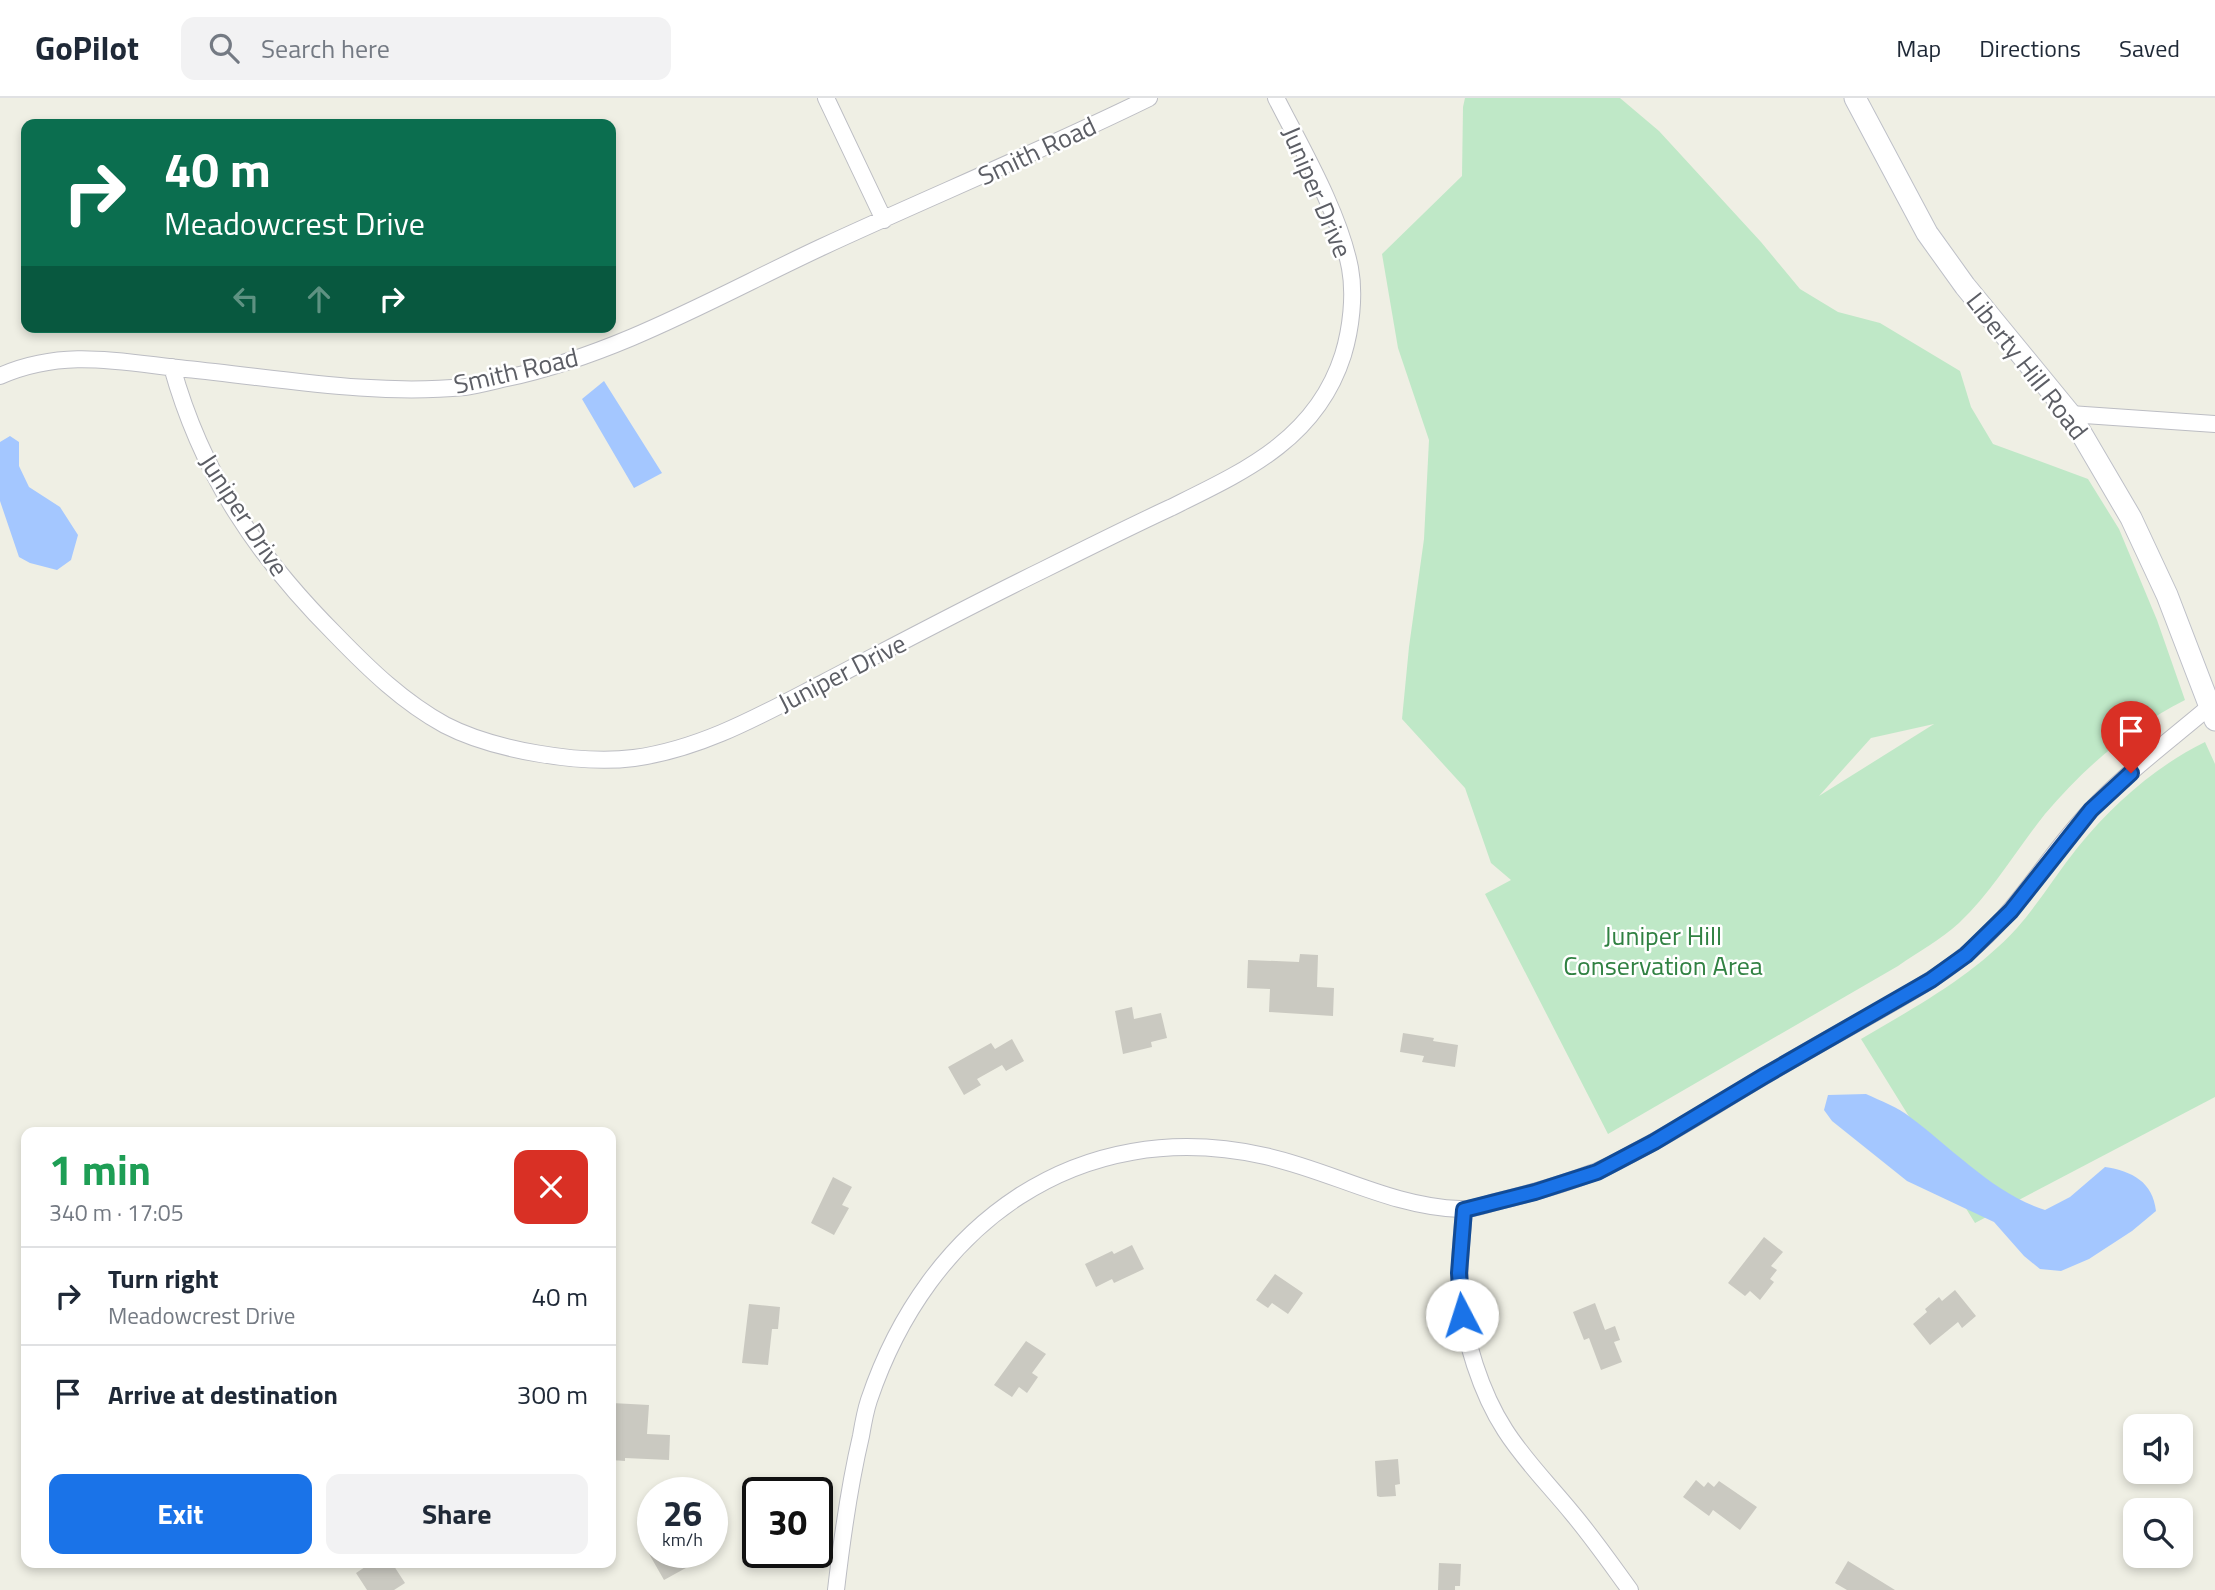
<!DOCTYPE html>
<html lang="en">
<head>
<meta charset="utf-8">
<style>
  body { margin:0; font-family:"Titillium Web",sans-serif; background:#f2f2f3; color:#1f2937; height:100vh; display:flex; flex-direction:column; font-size:26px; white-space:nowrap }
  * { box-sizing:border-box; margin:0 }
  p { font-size:23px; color:#747a83 }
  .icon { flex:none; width:38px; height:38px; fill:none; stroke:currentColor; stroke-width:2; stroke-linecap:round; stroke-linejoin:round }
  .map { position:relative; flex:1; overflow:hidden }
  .drawer { position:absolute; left:21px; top:1029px; width:595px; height:441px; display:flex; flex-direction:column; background:#fff; border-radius:14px; box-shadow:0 4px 10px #0003 }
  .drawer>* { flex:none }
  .banner { position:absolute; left:21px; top:21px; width:595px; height:214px; border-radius:14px; box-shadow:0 4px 10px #0003; background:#0b6e4f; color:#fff; overflow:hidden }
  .fabs { position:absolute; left:2123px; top:1316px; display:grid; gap:14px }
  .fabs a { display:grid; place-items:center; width:70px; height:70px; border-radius:14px; background:#fff; box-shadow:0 4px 10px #0003; font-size:35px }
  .speed { position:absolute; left:637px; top:1379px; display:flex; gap:14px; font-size:35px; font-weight:700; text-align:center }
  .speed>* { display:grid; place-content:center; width:91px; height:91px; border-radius:50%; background:#fff; box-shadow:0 4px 10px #0003; line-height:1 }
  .speed small { font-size:18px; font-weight:400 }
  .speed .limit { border:4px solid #111; border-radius:10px; background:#fff; color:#111 }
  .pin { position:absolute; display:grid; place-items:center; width:60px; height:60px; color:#fff; margin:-72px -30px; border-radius:50% 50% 50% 0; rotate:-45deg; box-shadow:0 0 7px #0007 }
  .pin .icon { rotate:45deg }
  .me { position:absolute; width:77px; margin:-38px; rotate:355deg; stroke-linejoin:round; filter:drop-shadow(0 0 5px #0008) }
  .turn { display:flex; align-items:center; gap:24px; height:147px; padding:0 28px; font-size:32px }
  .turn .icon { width:91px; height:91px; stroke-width:2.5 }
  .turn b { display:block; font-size:49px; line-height:60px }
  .lanes { display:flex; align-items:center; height:66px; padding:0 28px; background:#0003; justify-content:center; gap:35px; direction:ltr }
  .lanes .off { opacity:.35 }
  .round { display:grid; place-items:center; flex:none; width:74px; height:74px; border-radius:14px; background:#f2f2f3 }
  .head { display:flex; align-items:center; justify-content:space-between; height:119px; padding:0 28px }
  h1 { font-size:42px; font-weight:700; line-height:52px; color:#1e9e55 }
  .cta { display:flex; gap:14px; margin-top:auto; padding:14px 28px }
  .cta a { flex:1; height:80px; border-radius:14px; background:#1a73e8; color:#fff; font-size:28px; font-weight:700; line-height:80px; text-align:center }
  .cta a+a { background:#f2f2f3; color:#1f2937 }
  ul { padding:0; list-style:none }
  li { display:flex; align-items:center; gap:21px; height:98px; padding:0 28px; border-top:2px solid #e0e1e3 }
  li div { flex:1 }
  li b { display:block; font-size:26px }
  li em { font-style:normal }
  header { display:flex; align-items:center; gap:42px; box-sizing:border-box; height:98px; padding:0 35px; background:#fff; border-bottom:2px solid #e0e1e3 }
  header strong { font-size:33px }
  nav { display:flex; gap:38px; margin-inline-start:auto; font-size:24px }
  .search { width:490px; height:63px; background:#f2f2f3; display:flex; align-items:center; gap:18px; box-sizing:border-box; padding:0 24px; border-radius:14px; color:#747a83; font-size:26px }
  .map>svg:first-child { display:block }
  .green { fill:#bfe8c7; fill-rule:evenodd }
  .water { fill:#a4c7ff }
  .building { fill:#cac9c1 }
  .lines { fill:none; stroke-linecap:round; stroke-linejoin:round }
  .street-casing { stroke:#bcbdc3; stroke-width:18 }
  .secondary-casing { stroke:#bec0c8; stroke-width:23 }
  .street { stroke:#fff; stroke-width:16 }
  .secondary { stroke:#fff; stroke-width:21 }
  .route-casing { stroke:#114b97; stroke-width:18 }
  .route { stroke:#1a73e8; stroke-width:12 }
  .labels { text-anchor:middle; stroke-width:5; stroke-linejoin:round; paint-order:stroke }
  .street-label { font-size:26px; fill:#5c5e65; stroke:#fff }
  .park-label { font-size:26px; fill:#308142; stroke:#fff }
</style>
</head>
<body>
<header>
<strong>GoPilot</strong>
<div class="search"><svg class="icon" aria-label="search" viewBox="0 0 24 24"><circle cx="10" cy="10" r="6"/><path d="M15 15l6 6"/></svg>Search here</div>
<nav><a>Map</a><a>Directions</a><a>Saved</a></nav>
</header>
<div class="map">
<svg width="2215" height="1492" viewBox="0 0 2215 1492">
  <rect width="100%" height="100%" fill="#efefe4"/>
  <path class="green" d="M1465,0H1620L1659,33L1761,144L1800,191L1838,214L1880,225L1960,273L1971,309L1993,346L2088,381L2119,431L2157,522L2185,602C2131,629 2084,670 2045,716C2016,752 1993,793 1959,825C1940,842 1918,854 1898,868L1608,1036L1485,796L1511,782L1491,765L1465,690L1402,621L1409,549L1424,441L1429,342L1398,250L1382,156L1462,78L1463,9ZM1934,626L1819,698L1871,640Z
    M2205,644L2215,666V999L1975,1125L1861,941C1917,908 1973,878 2017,830C2039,805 2057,775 2078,749C2112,707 2156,668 2205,644Z"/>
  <path class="water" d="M604,283L662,375L634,390L582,301Z
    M10,338L19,344V368L29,389L60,409L78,437L71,462L57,472L30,465L19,459L0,403V344Z
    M1866,996C1881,1003 1898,1009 1910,1019C1952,1050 1994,1096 2045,1112L2070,1099L2105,1069C2132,1073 2153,1084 2156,1113L2132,1133L2089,1161L2061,1173L2040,1171L2024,1158L1994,1124L1907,1083L1832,1023L1824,1012L1828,997Z"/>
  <path class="building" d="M1300,856L1318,857L1317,889L1334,890L1333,918L1269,914L1270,891L1247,890L1248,862L1299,864Z
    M1132,909L1134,921L1161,915L1167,940L1151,944L1152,949L1123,956L1115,913Z
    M1403,935L1434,940L1433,943L1458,947L1455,969L1422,964L1424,958L1400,954Z
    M1012,941L1024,963L1006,973L1002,967L977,981L981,987L964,997L948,969L991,945L995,951Z
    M833,1079L852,1089L842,1107L849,1110L834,1137L811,1125Z
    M1764,1139L1783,1154L1771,1168L1777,1172L1770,1181L1774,1184L1760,1202L1750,1193L1745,1198L1728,1185Z
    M1132,1147L1144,1171L1114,1185L1112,1181L1096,1189L1085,1166L1112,1153L1114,1156Z
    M1275,1176L1303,1195L1288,1216L1272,1205L1268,1210L1256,1202Z
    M1955,1192L1976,1218L1962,1230L1958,1224L1930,1247L1913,1226L1927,1214L1925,1211L1939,1199L1942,1203Z
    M1595,1205L1605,1232L1615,1228L1620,1242L1614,1244L1622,1264L1601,1272L1589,1240L1584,1242L1573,1214Z
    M749,1206L780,1209L778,1231H772L768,1267L742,1265Z
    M1026,1243L1046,1256L1032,1275L1038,1279L1027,1295L1019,1289L1012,1299L994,1287Z
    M612,1305L649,1307L647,1336L670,1337L669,1362L625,1360V1363L611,1362Z
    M1398,1361L1400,1386L1395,1387L1396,1398L1380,1399L1377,1398L1375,1363Z
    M1696,1382L1704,1389L1708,1384L1714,1389L1719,1383L1757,1409L1740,1432L1713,1412L1709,1418L1683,1399Z
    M648,1454H686L693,1466L664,1482Z
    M1848,1463L1895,1492H1847L1835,1485Z
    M371,1465H392L405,1485L394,1492H367L356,1475Z
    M1439,1465L1461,1466L1460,1488H1455V1492H1438Z"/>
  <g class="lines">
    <defs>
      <path id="street" d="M826,0L884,122
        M172,269C202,377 258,459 336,537C369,571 403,604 445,627C493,652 581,667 634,660C702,651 763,616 823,585C896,547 969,508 1043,472C1085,451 1127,430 1170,410C1243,374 1316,342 1343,257C1351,231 1355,197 1350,170C1339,114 1302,51 1276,0
        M0,278C64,250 120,264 186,271C278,280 372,298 465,289C479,287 493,283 507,280C619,256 719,197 822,149C930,99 1041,53 1149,0
        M2070,316L2215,326
        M1464,1112C1462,1140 1458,1169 1460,1197C1464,1241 1481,1295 1505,1332C1524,1362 1550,1388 1572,1415C1593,1440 1611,1466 1630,1492
        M836,1492C842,1440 849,1389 861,1338C863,1326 865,1314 869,1302C928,1127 1077,1016 1265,1058C1330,1072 1392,1109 1460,1111C1471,1112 1484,1107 1495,1104C1528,1096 1561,1087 1592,1075C1606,1070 1620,1062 1633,1055C1680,1031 1723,1002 1768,976C1805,954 1843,933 1880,912C1915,892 1949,873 1979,845C2022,806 2051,754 2091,712C2127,674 2169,643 2209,609"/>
      <path id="secondary" d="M1855,0L1927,135L1965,188L2070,316L2131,420L2167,497L2215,622"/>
    </defs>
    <use href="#street" class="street-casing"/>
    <use href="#secondary" class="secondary-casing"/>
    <use href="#street" class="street"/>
    <use href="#secondary" class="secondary"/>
  </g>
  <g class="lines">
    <defs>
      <path id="route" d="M1462,1217L1459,1175L1464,1112L1535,1094L1597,1074L1654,1044L1764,978L1931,882L1966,857L2011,813L2091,712L2131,675"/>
    </defs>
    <use href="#route" class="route-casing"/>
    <use href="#route" class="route"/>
  </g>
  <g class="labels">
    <g class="street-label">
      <text transform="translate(1037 53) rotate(-25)" y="9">Smith Road</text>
      <text transform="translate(1317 94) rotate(67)" y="9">Juniper Drive</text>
      <text transform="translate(2027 268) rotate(52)" y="9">Liberty Hill Road</text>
      <text transform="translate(516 273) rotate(-13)" y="9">Smith Road</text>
      <text transform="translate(244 417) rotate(57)" y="9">Juniper Drive</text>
      <text transform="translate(842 575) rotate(-27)" y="9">Juniper Drive</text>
    </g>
    <g class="park-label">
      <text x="1663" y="847">Juniper Hill<tspan x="1663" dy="30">Conservation Area</tspan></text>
    </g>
  </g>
</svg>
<div class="fabs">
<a><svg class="icon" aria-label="sound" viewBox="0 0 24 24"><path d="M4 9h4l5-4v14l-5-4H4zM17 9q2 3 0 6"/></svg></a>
<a><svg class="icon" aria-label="search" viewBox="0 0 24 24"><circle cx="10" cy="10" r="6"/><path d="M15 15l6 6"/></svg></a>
</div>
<div class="speed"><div>26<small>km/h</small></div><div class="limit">30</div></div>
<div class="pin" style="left:2131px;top:675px;background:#d93025"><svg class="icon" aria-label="arrive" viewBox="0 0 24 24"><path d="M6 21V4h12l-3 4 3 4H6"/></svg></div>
<svg class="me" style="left:1462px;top:1217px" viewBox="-20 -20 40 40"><circle r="19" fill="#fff"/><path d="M0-13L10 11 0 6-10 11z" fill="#1a73e8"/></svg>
<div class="banner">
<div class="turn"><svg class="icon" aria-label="right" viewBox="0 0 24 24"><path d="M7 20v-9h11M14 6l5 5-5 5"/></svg><div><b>40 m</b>Meadowcrest Drive</div></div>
<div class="lanes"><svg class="icon off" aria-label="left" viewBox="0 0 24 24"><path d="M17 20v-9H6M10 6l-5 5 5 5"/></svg><svg class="icon off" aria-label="ahead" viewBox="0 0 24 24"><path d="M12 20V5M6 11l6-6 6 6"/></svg><svg class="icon" aria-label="right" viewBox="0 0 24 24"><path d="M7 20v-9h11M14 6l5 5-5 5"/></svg></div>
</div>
<section class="drawer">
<div class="head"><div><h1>1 min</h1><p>340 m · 17:05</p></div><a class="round" style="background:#d93025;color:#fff"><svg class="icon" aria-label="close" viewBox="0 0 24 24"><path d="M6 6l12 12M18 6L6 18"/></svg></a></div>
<ul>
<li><svg class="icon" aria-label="right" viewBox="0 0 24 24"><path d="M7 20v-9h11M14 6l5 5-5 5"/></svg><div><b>Turn right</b><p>Meadowcrest Drive</p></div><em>40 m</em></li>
<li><svg class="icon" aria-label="arrive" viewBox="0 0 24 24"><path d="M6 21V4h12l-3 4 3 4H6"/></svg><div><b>Arrive at destination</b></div><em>300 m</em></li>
</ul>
<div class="cta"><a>Exit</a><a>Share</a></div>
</section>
</div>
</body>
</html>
